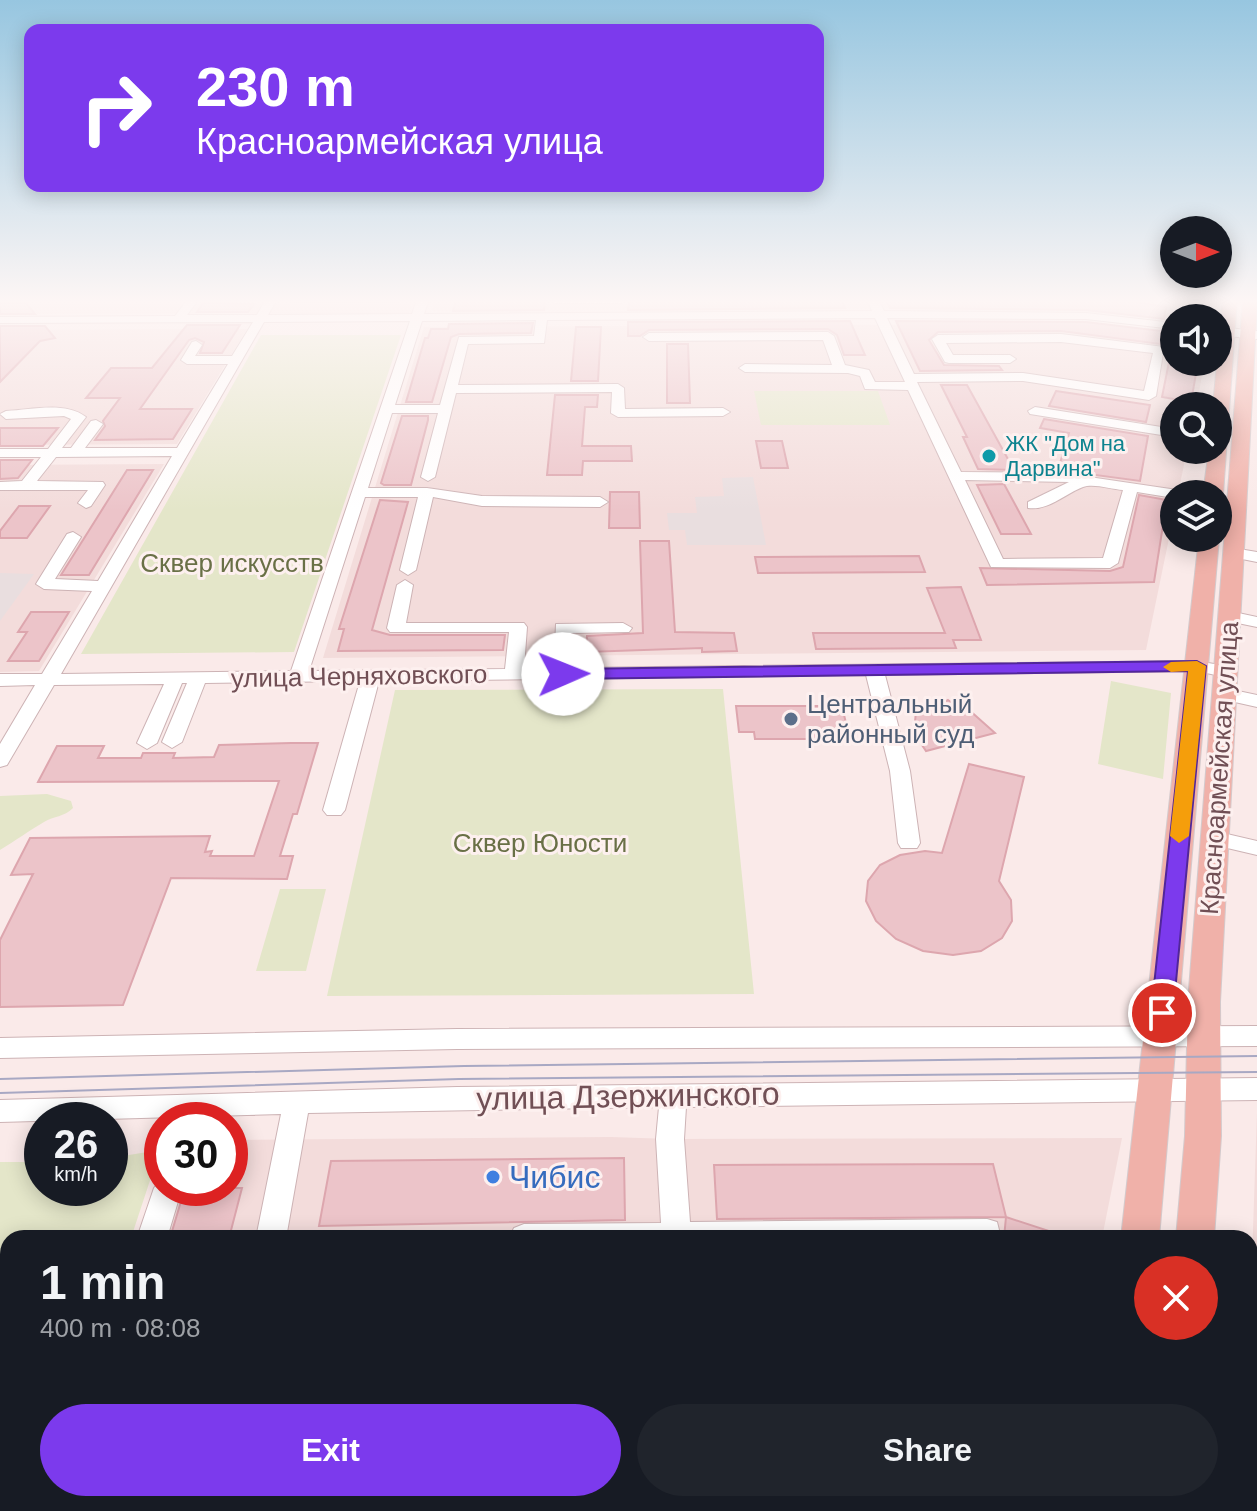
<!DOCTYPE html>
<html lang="en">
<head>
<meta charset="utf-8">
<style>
  body { margin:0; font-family:Arial,sans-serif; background:#20242c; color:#f1f3f6; height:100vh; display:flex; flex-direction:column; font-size:30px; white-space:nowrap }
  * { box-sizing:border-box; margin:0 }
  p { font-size:26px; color:#9ea1a6 }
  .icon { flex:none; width:44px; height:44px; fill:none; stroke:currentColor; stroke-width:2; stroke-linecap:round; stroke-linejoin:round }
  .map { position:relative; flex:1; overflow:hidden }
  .sheet { position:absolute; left:0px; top:1230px; width:1258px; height:282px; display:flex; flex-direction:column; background:#171b24; border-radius:24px 24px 0 0; box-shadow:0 4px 20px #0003 }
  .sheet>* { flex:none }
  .hud { position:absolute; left:24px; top:24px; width:800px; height:168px; border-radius:16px; box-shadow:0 4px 20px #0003; background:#7c3aed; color:#fff; overflow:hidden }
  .needle { width:52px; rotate:90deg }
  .controls { position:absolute; left:1160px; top:216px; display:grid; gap:16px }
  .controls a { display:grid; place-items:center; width:72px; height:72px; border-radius:50%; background:#171b24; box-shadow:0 4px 20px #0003; font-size:40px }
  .speed { position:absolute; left:24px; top:1102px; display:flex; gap:16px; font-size:40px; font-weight:700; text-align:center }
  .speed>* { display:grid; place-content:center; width:104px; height:104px; border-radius:50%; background:#171b24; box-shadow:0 4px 20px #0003; line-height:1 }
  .speed small { font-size:20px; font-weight:400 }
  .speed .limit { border:12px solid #d22; background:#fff; color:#111 }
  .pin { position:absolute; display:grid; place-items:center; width:68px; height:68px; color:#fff; margin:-34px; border:4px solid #fff; border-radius:50%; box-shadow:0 2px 8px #0007 }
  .me { position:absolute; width:88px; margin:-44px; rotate:89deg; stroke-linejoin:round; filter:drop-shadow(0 0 6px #0008) }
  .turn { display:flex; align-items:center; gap:28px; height:168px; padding:0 40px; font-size:36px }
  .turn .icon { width:104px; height:104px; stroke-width:2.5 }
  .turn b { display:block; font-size:56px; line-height:68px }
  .round { display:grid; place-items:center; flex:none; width:84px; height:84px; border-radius:42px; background:#20242c }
  .overview { display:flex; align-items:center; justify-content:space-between; height:136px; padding:0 40px }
  h1 { font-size:48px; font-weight:600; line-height:60px }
  .cta { display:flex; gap:16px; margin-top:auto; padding:16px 40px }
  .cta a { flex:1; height:92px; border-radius:48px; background:#7c3aed; color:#fff; font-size:32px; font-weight:600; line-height:92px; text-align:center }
  .cta a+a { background:#20242c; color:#f1f3f6 }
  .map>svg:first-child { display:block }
  .residential { fill:#f3dcdb }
  .industrial { fill:#e9dedf }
  .green { fill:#e4e6c9 }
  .building { fill:#ecc4c9; stroke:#dda6ae; stroke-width:2 }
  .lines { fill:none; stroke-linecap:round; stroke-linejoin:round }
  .minor-casing { stroke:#cdb3b5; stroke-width:2 }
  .major-casing { stroke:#d4cacc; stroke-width:2 }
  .minor { fill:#fff; fill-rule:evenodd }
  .major { fill:#f0b1a9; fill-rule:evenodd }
  .tram { stroke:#a8a8c3; stroke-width:2 }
  .route { fill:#7c3aed; stroke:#51269a; stroke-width:2 }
  .slow { fill:#f59e0b }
  .culture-dot { fill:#0f9aa8; stroke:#fdf0ef; stroke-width:3 }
  .service-dot { fill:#5c6f8a; stroke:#fdf0ef; stroke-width:3 }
  .shop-dot { fill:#3f7fe0; stroke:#fdf0ef; stroke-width:3 }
  .labels { text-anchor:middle; stroke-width:6; stroke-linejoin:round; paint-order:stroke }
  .far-culture-label { font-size:22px; fill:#0d838f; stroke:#fdf0ef; text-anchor:start }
  .park-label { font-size:26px; fill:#697046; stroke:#fdf0ef }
  .street-label { font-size:26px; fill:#714f55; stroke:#fdf0ef }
  .service-label { font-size:26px; fill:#4e5e75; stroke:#fdf0ef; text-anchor:start }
  .near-street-label { font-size:32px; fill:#714f55; stroke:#fdf0ef }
  .near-shop-label { font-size:32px; fill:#366cbe; stroke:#fdf0ef; text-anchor:start }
</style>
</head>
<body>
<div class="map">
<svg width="1257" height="1511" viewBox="0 0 1257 1511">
  <rect width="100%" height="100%" fill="#faeae9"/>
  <path class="residential" d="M0,299H414L409,313L0,314Z
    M435,299H1213V318L1174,319L1076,308L432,311Z
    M1069,324L1174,338V362H1205L1196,406H1174V450H1187L1178,494H1174V514L1146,650L323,658L424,327Z
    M247,329L177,444L0,445V330Z
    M164,464L39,671L0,672V465Z
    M1257,1112V1511H1243L1244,1504H1250V1318Z
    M611,1137L670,1139L1122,1138L1102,1238H166L181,1188H230V1140Z
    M93,1504H1049L1048,1511H94Z"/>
  <path class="industrial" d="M753,477L766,545H687L685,530H669L667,513H697L695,497L724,496L722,478Z
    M0,573L34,574L0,621Z"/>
  <path class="green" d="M261,335H401L294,652L81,654Z
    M754,391H878L890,425H761Z
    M1111,681L1171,693L1163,779L1098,764Z
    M723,689L754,994L327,996L395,690Z
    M47,794L71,801L73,808C64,817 54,816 44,822C30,830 15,841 0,850V796Z
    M280,889H326L306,971H256Z
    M160,1150L131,1238H8V1504H44L42,1511H0V1162H42V1188H110V1158Z"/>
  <path class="building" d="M456,299H545L544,310L453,311Z
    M630,299H841L845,308L628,310Z
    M885,299H1118L1166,307L1164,319L1086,310L890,308Z
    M0,303H26L35,314H0Z
    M203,303L254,304L248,312H197Z
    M850,321L865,355H844L837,335L828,329L649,330L640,336H628V322Z
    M896,321L1086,322L1162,331L1160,344L1061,331L938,332L929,340L944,365L999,366L1002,370L920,371Z
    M533,323L531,333L459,334L451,337L432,402H406L425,338H428L431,329H448L449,324Z
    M187,325H240L222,353H200L204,342L195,338L189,340L140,409H192L173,439L95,440L105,426L103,421L120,398H86L111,368H152Z
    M0,326H45L55,338L40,341L0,382Z
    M576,327H601L598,381H571Z
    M667,344H688L690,403H667Z
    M1169,362H1198L1191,402L1162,397Z
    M941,385H967L1014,470L978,469L963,437H967Z
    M1056,391L1150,405L1146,422L1049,406Z
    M555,395H598L597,407H585L582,446H631L632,461H583L582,475H547Z
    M402,416H428V420L411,485H384L381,483Z
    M1044,419L1148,436L1140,481L1058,470L1069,433L1040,428Z
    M0,428H58L43,446H0Z
    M756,441H782L788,468H761Z
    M0,460H32L18,478L0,479Z
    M127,470H153L89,575H61Z
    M1004,484L1017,508L1031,534H1001L977,485Z
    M610,492H639L640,528H609Z
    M1139,495L1167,500L1154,582L987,585L980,568L1110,571L1123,567Z
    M380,500L408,502L372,630L390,635H505L503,650L338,651L344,629H339Z
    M19,506H50L27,538H0V531Z
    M640,541H669L675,632L734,633L737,651L702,652V648L586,652L587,636L643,633Z
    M919,556L925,572L758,573L755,557Z
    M961,587L981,640H953L956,648L816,649L813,633H945L927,588Z
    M31,612H69L39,661H8L27,632H18Z
    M948,700L954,704L959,701L995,733L926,751L914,733L916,711L928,705L933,708Z
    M736,706H842L848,732H828L830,739H755L754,732H739Z
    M291,743H318L297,814H293L280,856H293L287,879L171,878L123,1005L0,1007V940L33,874L11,875L30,838L210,836L205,852L212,851L210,856H254L279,781L38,782L57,746H104L98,758H141L143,753H175L173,758L214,757L219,745Z
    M969,764L1024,777L999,881L1011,900L1012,921L1002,938L981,951L953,955L923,951L896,939L876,921L866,901L868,881L880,865L900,855L925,851L942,853Z
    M624,1158L625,1220L319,1226L331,1161Z
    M993,1164L1006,1217L717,1219L714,1165Z
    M185,1188H242L229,1238H170Z
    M1006,1217L1061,1235V1238H1004Z"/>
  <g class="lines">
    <defs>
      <path id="minor" d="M188,299H199L187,315H257L266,299H277L268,315L412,314L417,299H429L424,314L872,311L867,299H878L884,311L1086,313L1174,323V329L1086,319L887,318L914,374L1023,373L1144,391L1153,353L1061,342L946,343L953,355H1010L1016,359L1010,363H949L945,362L932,339L938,335L1061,334L1164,347L1156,396L1149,400L1023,381L917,382L961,472L1062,473L1184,491L1186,494H1174V498L1137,492L1118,563L1110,568L991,567L908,390L865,389L860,376L848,373L745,372L739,368L745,364L832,365L823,340L649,341L643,337L649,333L828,332L834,336L845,365L869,370L875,382H905L875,318L547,320L544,343L468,344L458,385L618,384L624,388L625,409L723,408L730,412L723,416L618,417L611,413L612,392L456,393L435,477L428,481L421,477L438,413H392L368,488H427L482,496L600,497L608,502L600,507L482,506L433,497L416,570L408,575L400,570L418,497H365L309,671L505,669L509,632H390L387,628L397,585L405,580L413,585L406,623H524L527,627L524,668H554L556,624L623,623L632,628L629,632L571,633L572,668L1197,661L1231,667L1234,671L1225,677L1197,671L885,675L910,771L920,843L917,848H901L898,843L890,771L866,675L379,681L345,810L341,815H327L323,810L360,681L205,683L182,742L172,748L162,742L187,683H182L157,743L147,749L137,743L164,684L54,685L7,765L0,767V744L35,685L0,686V674H42L92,591L44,589L36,584L67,534L73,532L81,537L55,579L98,581L172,456L56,457L37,481L103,482L105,485L91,506L86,508L78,503L88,490H0V482L22,481L41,457H0V449H48L71,419L64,416L6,419L0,414L6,411C31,410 65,401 86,417L62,448H71L91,421L96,420L103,424L85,448H177L228,364H187L181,360L192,342L196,341L202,345L195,356H232L253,322L0,323V317L175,316ZM536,320L534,336L459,337L440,405H395L422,321ZM410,321L291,671L61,674L264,322ZM965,480L1069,482L1028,502V508C1048,511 1065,494 1083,487C1093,483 1111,489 1123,490L1103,558L1003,559Z
        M287,299H401L396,302H292Z
        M627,299L622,303H555L549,300Z
        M1218,327L1257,331V339L1218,335Z
        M1035,407L1174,429V437L1030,414L1028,411Z
        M1233,548L1257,552V562L1227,556V550Z
        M1229,611L1257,617V627L1223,620L1220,616Z
        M1224,688L1257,695V707L1217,698L1215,694L1217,690Z
        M1214,831L1257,841V855L1206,843L1203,838L1206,833Z
        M1257,1026V1046L457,1049L0,1058V1038L457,1029Z
        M1257,1078V1100L686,1107L684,1139L690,1222L987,1219L997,1222L1001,1238H509L514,1228L524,1224L661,1223L656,1139L659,1107L308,1113L286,1238H256L281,1114L0,1122V1100L457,1087Z
        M162,1178V1188H182L167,1238H137L154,1188Z
        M52,1504H86L84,1511H50Z
        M337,1504H383L386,1511H340Z
        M898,1504H932L931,1511H897Z"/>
      <path id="major" d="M1223,299H1237L1223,494L1218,499V494H1203L1209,450H1218V406H1213Z
        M1243,299H1257V303L1220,1002L1221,1136L1214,1238H1176L1185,1136L1188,1002Z
        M1218,536L1219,538L1159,1238H1121L1199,538Z
        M1089,1504H1133V1511H1087Z
        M1153,1504H1197V1511H1151Z"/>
    </defs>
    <use href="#minor" class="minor-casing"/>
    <use href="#major" class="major-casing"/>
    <use href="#minor" class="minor"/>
    <use href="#major" class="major"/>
    <path class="tram" d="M0,1079L464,1066L1257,1056
      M0,1093L459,1079L1257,1072"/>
  </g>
  <linearGradient id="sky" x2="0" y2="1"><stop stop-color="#97c6e0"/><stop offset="0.59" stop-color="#fdf6f5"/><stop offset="1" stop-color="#fdf6f5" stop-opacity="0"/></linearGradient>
  <rect width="1257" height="511" fill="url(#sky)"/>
  <path class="route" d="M1197,661L1206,666L1173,1013L1170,1020L1162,1022L1154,1020L1151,1013L1188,671L563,679L555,674L563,669Z"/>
  <path class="slow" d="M1197,661L1206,666L1189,836L1179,843L1170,836L1188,671L1171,672L1163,667L1171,662Z"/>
  <circle class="culture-dot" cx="989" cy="456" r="8"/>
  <circle class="service-dot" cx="791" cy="719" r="8"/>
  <circle class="shop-dot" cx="493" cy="1177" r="8"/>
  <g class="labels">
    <g class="far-culture-label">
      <text x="1005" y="451">ЖК "Дом на<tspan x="1005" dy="25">Дарвина"</tspan></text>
    </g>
    <g class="park-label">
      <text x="232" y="572">Сквер искусств</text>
      <text x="540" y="852">Сквер Юности</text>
    </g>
    <g class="street-label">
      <text transform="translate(359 676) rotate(-1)" y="9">улица Черняховского</text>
      <text transform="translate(1219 768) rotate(-86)" y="9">Красноармейская улица</text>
    </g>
    <g class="service-label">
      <text x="807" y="713">Центральный<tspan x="807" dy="30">районный суд</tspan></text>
    </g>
    <g class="near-street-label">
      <text transform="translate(628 1096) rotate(-1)" y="11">улица Дзержинского</text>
    </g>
    <g class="near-shop-label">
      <text x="509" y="1188">Чибис</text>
    </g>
  </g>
</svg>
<div class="controls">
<a><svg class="needle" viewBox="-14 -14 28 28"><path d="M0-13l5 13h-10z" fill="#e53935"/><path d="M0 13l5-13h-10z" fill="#9ea1a6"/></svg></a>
<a><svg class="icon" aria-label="sound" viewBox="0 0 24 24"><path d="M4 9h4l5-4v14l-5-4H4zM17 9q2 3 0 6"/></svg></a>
<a><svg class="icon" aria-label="search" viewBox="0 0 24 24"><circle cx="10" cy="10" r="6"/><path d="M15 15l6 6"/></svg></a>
<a><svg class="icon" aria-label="layers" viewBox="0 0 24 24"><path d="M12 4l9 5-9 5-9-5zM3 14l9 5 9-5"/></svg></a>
</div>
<div class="speed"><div>26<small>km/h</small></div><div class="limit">30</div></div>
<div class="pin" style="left:1162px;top:1013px;background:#d93025"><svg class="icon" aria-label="arrive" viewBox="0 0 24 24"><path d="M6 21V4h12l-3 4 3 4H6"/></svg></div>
<svg class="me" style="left:563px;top:674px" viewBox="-20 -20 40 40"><circle r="19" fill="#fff"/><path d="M0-13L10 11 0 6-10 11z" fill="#7c3aed"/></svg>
<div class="hud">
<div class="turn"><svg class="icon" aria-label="right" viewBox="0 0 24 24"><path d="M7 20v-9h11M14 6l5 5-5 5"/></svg><div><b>230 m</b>Красноармейская улица</div></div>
</div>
<section class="sheet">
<div class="overview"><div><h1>1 min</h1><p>400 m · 08:08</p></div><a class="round" style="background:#d93025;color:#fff"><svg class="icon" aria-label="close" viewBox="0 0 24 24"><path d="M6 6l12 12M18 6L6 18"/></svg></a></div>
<div class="cta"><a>Exit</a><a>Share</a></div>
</section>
</div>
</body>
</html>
